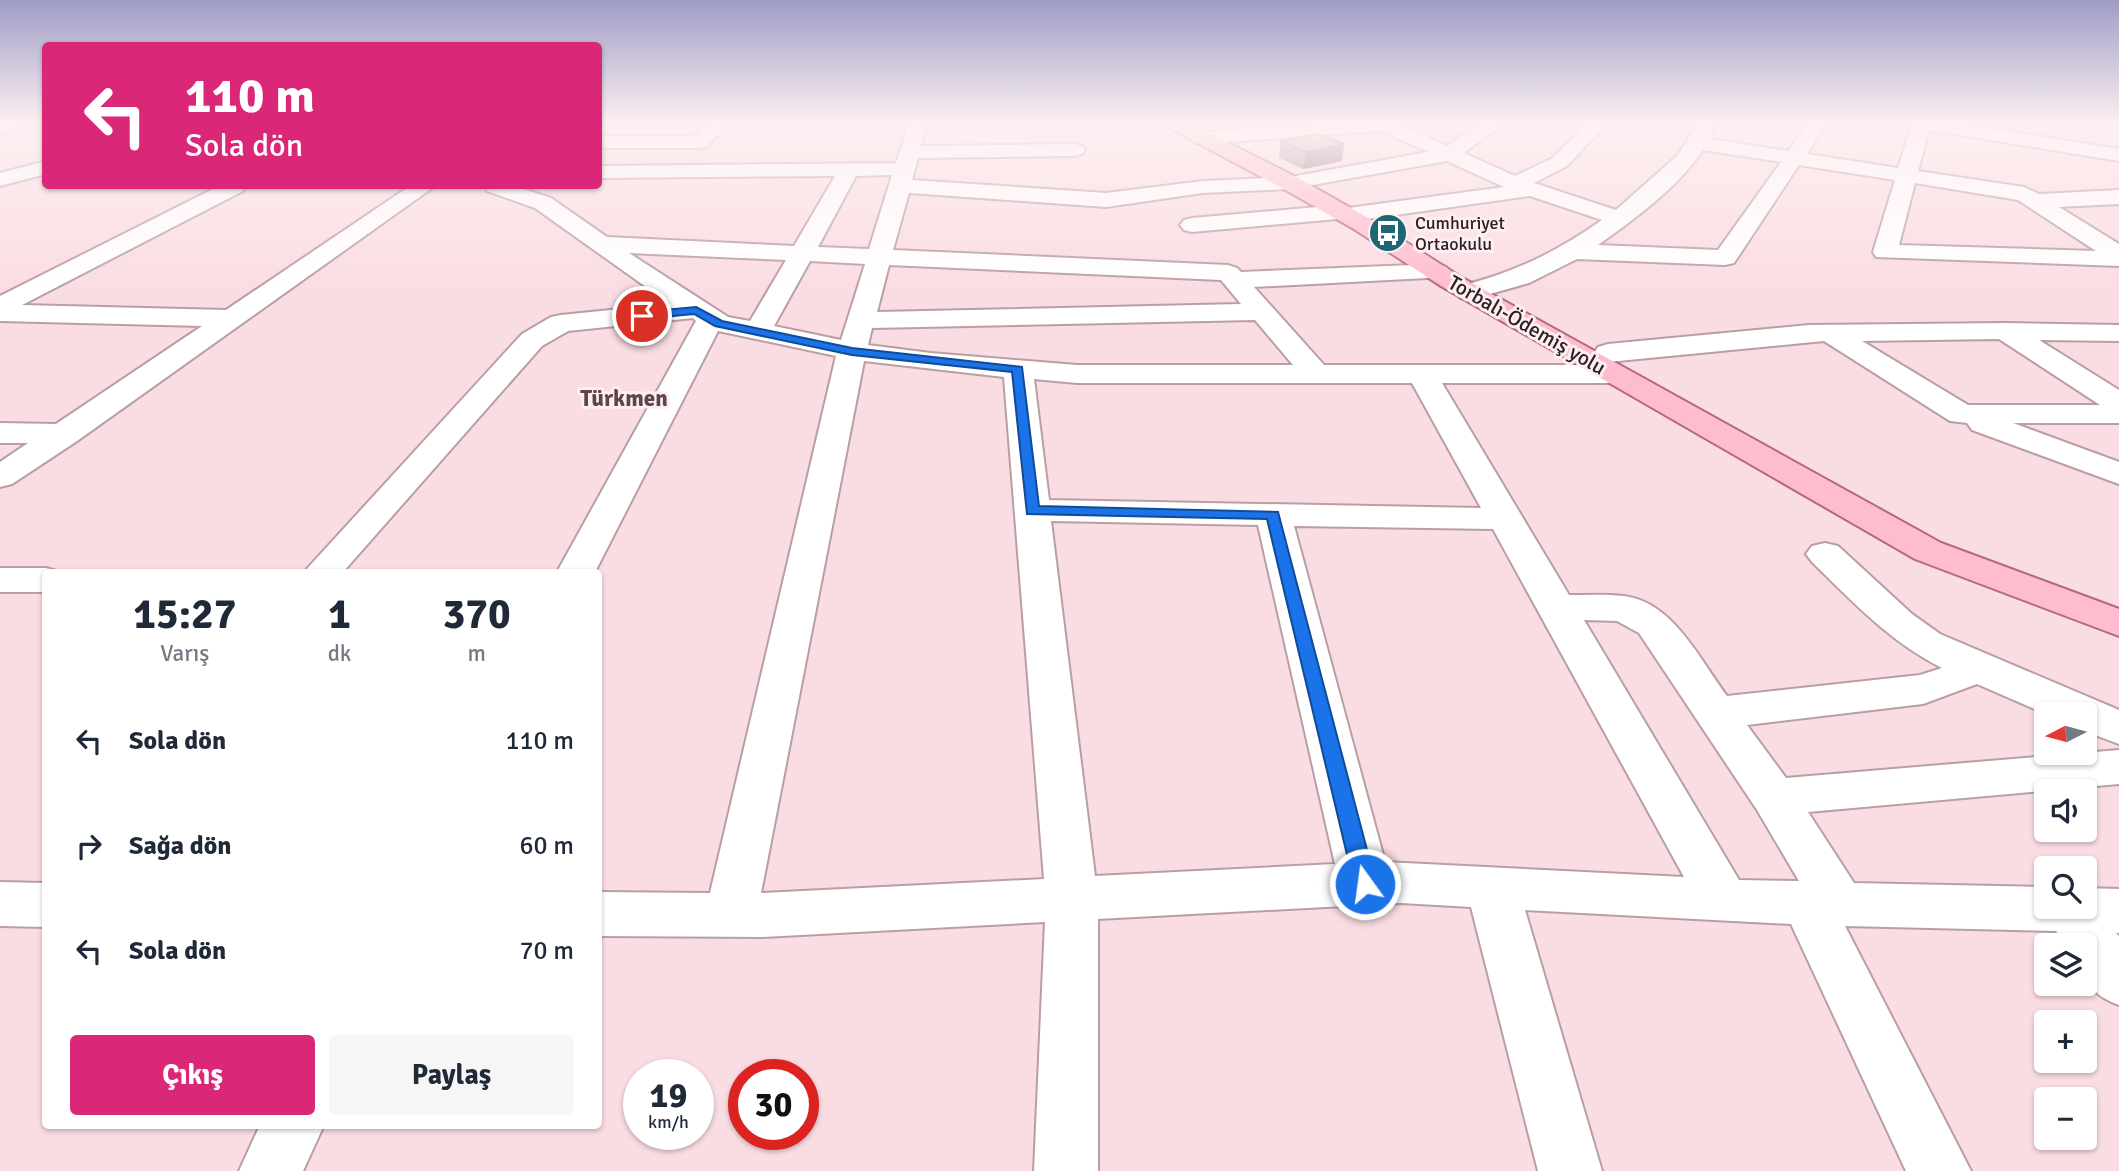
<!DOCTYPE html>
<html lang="tr">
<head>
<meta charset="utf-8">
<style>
  body { margin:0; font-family:Signika,sans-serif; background:#f6f6f7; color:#1f2937; height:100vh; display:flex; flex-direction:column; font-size:26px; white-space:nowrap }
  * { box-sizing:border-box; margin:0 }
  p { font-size:23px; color:#747a83 }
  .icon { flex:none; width:38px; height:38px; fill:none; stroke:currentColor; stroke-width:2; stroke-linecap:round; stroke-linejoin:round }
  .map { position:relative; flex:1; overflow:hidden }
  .side { position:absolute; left:42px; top:569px; width:560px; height:560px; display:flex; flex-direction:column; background:#fff; border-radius:7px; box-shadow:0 2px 5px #0004 }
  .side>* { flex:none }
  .top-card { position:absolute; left:42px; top:42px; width:560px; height:147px; border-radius:7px; box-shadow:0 2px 5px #0004; background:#db2777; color:#fff; overflow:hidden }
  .needle { width:46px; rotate:264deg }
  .fabs { position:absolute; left:2034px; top:702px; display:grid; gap:14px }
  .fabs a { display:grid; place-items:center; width:63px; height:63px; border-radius:7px; background:#fff; box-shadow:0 2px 5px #0004; font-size:35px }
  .speed { position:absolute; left:623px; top:1059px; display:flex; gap:14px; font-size:35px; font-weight:700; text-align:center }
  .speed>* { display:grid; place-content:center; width:91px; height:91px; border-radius:50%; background:#fff; box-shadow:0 2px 5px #0004; line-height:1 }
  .speed small { font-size:18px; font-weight:400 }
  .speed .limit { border:10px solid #d22; background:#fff; color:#111 }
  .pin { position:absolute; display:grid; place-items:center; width:60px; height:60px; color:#fff; margin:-30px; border:4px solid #fff; border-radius:50%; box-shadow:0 2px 7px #0007 }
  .me { position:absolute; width:77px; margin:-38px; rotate:346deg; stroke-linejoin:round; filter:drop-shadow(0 0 5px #0008) }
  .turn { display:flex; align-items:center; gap:24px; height:147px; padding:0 28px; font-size:32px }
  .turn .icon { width:91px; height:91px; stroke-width:2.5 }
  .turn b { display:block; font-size:49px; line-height:60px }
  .eta { display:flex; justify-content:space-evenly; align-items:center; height:119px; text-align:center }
  .eta b { font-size:42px; font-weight:800; line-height:49px }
  .cta { display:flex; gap:14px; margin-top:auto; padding:14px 28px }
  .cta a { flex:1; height:80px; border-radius:7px; background:#db2777; color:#fff; font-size:28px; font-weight:800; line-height:80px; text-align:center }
  .cta a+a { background:#f6f6f7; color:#1f2937 }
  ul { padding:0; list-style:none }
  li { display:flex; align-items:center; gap:21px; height:105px; padding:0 28px }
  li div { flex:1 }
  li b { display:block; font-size:26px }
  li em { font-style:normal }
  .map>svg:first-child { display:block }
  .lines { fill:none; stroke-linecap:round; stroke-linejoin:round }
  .minor-casing { stroke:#b99fa4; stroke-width:4 }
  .major-casing { stroke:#b46a7d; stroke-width:4 }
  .minor { fill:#fff; fill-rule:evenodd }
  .major { fill:#febdce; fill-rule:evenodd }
  .wall { fill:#a68f94 }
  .shaded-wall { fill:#877478 }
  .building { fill:#c1a6ac; stroke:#877478; stroke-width:2 }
  .route { fill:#1a73e8; stroke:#114b97; stroke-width:2 }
  .labels { text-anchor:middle; stroke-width:6; stroke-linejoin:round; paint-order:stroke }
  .far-poi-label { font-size:18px; fill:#2b2123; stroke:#ffeef1; text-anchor:start }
  .street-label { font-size:21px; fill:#2b2123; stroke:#ffeef1 }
  .far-district-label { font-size:23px; font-weight:bold; fill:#5d464b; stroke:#ffeef1 }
</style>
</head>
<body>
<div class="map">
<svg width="2119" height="1171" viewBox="0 0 2119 1171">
  <rect width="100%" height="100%" fill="#fadde3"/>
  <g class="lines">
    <defs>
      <path id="minor" d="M0,123H23L21,127L0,135Z
        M710,123H730L707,146L700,148H598V136H695Z
        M909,123H927L921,146L1075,144L1082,146L1085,150L1082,154L1075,156L918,158L912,180L1106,193L1203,181L1290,177L1428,152L1381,131L1200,144L1193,142L1190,138L1200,132L1331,123H1395L1447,146L1482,123H1504L1464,153L1515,176L1553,158L1587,123H1607L1567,166L1534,183L1616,210L1678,155L1698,123H1716L1710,139L1788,151L1808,123H1827L1807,154L1898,168L1912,123H1956L2119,149V161L1929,130L1918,171L2024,187L2039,194L2119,190V204L2059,207L2119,244V266L1876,257L1873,252L1895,180L1799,165L1734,263L1725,265L1577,259L1529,283L1469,300L1460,298L1456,292L1460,286C1513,273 1557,252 1602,220L1530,196L1346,222L1337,219L1192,232L1184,230L1180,225L1184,220L1192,218L1340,205L1348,208L1504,187L1447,161L1290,189L1203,193L1106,207L909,193L893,250L1228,265L1237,268L1241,272L1437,264L1446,267L1450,272L1446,277L1254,287L1324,365H1613L1623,368L1628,374L1623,380L1613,383H1442L1569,595C1587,595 1606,594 1624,596C1673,602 1700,660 1727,696L1920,675L1942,668C1890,642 1853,602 1812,562L1806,554L1812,546L1825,543L1838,546L1912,614L1940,634L2119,710V744L2084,731V714H2046L1977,684L1923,704L1747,725L1786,778L2119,750V784L1808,812L1854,883L2046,887V906H2084V888L2119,889V933H2116L2119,936V1005C2086,993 2084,978 2084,945H2065L2056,931L1845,926L1971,1171H1906L1791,924L1525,910L1602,1171H1538L1471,907L1401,903L1098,919V1171H1034L1045,922L763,937L598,936V892L710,893L836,356L718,331L595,572H557L696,321L693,318L568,331L542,346L343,572H304L522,334L551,317L561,315L670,304L535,208L487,191L485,186H514L551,198L607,237L794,246L835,176L598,178V166L896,163ZM1703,150L1781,162L1718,250L1598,245C1635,219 1677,188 1703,150ZM892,175L869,249L818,247L856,176ZM1915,183L2018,200L2096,251L1899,245ZM629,253L786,260L750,321L728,317ZM810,261L865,264L841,340L774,326ZM889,265L1221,280L1241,304L877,312ZM1255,320L1293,365H1077L931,353L868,345L872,328ZM864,361L1004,377L1044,879L761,893ZM1034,379L1077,383H1412L1481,508L1049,500ZM1051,521L1258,525L1335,864L1095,876ZM1294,526L1493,529L1684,877L1385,862ZM1584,620L1617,621L1639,633L1757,810L1799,881L1739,880Z
        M46,161V174L0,186V173Z
        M219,186H246L243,191L22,305L226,310L410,186H435L77,441L12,484L0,487V462L28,443H0V423L56,424L202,326L0,321V296Z
        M2005,323L2119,325V341L2039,340L2119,390V423H2013L2119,462V484L1972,430L1967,423L1950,421L1824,341L1608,362L1598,359L1594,353L1598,347L1608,344L1809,325ZM1999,339L2100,405H1968L1862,341Z
        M0,568H46L60,572H46V592H0Z
        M0,882L46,883V927L0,926Z
        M260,1125H324L303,1171H239Z"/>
      <path id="major" d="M1166,123H1189L1298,178L1370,219L1459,276L1941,543L2119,609V636L1915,559L1441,286L1354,229L1282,188L1168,127Z"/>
    </defs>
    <use href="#minor" class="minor-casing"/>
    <use href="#major" class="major-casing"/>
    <use href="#minor" class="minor"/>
    <use href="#major" class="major"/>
  </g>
  <path class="wall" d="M1281,141L1342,161L1303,169L1279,158Z"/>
  <path class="shaded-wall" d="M1344,144L1342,161L1303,169L1306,152Z"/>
  <path class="building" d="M1319,134L1344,144L1306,152L1281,141Z"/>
  <linearGradient id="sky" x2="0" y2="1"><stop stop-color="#9e9dc5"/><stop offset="0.43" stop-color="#fdf0f2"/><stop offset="1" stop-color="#fdf0f2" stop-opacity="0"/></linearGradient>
  <rect width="2119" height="287" fill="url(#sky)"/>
  <path class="route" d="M696,307L722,321L852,348L1022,367L1039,506L1278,512L1376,884L1372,890L1365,892L1358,890L1354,884L1267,519L1027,514L1012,372L852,355L715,326L694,314L642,319L636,316L642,312Z"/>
  <defs>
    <symbol id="bus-disc" viewBox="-11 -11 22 22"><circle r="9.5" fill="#1e6674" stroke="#ffeef1"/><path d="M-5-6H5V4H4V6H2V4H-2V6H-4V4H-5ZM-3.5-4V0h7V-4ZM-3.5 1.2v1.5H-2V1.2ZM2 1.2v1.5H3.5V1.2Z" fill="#fff"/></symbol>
  </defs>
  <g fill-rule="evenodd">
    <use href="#bus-disc" x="1366" y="211" width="44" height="44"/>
  </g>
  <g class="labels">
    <g class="far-poi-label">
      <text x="1415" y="229">Cumhuriyet<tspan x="1415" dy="21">Ortaokulu</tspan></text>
    </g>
    <g class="street-label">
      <text transform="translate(1527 325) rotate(30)" y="7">Torbalı-Ödemiş yolu</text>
    </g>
    <g class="far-district-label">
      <text x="624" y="406">Türkmen</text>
    </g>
  </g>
</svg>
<div class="fabs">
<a><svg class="needle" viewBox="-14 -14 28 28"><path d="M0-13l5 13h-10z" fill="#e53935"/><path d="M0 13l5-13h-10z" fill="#747a83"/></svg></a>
<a><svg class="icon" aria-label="sound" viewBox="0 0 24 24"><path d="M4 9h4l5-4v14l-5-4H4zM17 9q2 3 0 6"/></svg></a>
<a><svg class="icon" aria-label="search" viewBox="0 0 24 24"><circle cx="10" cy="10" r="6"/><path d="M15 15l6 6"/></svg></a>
<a><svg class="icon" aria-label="layers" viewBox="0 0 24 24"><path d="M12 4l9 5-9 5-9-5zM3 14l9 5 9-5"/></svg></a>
<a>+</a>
<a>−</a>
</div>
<div class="speed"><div>19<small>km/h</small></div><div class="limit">30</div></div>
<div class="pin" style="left:642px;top:316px;background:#d93025"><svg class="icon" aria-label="arrive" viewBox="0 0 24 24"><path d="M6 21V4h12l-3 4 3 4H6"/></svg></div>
<svg class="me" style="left:1365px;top:884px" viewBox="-20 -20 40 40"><circle r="17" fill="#1a73e8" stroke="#fff" stroke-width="3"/><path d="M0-11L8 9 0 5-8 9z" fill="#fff"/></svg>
<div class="top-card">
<div class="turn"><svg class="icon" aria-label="left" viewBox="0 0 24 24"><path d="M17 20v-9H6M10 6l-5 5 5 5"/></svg><div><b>110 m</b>Sola dön</div></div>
</div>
<section class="side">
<div class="eta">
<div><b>15:27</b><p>Varış</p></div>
<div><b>1</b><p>dk</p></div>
<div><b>370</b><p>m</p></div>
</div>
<ul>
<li><svg class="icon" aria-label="left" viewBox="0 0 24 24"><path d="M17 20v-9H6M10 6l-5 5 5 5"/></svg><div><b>Sola dön</b></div><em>110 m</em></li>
<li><svg class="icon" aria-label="right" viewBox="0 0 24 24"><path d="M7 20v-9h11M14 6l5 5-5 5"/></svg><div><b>Sağa dön</b></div><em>60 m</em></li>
<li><svg class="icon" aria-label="left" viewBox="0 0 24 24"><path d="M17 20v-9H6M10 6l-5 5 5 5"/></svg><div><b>Sola dön</b></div><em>70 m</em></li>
</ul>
<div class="cta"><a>Çıkış</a><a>Paylaş</a></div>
</section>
</div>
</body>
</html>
